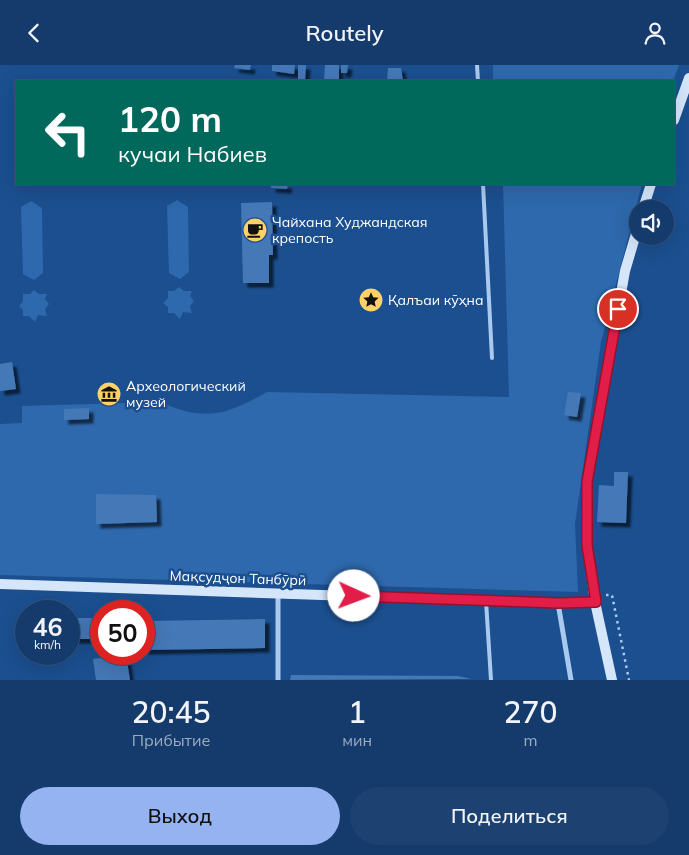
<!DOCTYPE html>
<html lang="ru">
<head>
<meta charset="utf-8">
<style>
  body { margin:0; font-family:Mulish,sans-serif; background:#1d4271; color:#f1f3f6; height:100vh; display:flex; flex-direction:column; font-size:19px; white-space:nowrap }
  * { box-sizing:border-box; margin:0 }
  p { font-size:16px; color:#9dadc1 }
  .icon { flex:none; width:28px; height:28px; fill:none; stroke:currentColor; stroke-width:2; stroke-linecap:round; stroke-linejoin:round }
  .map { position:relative; height:615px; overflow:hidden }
  .drawer { display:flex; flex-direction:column; background:#143b6b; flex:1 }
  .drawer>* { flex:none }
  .hud { position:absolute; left:15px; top:15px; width:660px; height:105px; border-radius:0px; box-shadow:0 5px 20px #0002,0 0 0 1px #33557e; background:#00695c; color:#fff; overflow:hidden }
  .controls { position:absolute; left:629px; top:135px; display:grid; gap:10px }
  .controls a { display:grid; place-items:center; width:45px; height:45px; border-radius:50%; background:#143b6b; box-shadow:0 5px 20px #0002,0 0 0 1px #33557e; font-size:25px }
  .speed { position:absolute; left:15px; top:535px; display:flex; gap:10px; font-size:25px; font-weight:700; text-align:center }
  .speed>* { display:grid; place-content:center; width:65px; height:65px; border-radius:50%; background:#143b6b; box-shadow:0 5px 20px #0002,0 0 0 1px #33557e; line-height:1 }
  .speed small { font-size:12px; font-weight:400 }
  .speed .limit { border:8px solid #d22; background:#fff; color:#111 }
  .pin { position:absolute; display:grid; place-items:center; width:42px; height:42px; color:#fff; margin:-21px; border:2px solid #fff; border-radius:50%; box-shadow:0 1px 5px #0007 }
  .me { position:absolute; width:55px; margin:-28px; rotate:92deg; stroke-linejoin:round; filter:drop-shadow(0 0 4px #0008) }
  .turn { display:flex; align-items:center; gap:18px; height:105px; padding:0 20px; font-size:22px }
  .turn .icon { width:65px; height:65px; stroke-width:2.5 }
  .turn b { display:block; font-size:35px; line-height:42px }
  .eta { display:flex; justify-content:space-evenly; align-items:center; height:85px; text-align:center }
  .eta b { font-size:30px; font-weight:600; line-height:35px }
  .action { display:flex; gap:10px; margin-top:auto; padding:10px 20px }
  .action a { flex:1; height:58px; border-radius:30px; background:#95b2f1; color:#111; font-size:20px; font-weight:600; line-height:58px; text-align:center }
  .action a+a { background:#1d4271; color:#f1f3f6 }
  header { display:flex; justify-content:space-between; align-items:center; height:65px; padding:0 20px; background:#143b6b; font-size:22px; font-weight:600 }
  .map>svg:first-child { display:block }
  .green { fill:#2e69ad }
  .building { fill:#4478b7; filter:url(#shadow) }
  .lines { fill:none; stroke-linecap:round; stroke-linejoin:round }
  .path { stroke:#a9c9ee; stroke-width:2.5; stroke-dasharray:2.5 4; stroke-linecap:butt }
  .service { stroke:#a9c9ee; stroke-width:4 }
  .minor { stroke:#a9c9ee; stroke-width:5 }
  .secondary { stroke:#d6e6fa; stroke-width:10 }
  .route-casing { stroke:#92132f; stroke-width:12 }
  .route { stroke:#e11d48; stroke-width:9 }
  .labels { text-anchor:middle; stroke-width:5; stroke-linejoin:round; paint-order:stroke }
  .poi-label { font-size:14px; fill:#fff; stroke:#1b4f8f; text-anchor:start }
  .street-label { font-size:14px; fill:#fff; stroke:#1b4f8f }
</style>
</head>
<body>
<header><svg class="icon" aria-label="back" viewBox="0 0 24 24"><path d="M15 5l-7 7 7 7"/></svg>Routely<svg class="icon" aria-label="person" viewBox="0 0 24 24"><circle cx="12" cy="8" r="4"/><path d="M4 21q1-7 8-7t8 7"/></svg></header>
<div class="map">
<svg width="689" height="615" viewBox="0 0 689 615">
  <defs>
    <filter id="shadow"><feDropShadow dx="4.5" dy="4.5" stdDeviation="1" flood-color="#0009"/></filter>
  </defs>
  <rect width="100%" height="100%" fill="#1b4f8f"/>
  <path class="green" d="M493,0H679L673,16H493Z
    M503,119H642L601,277L575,459L578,527L0,510V359L22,358V341L160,337C206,357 226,350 267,327L509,332Z
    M177,135L188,142L189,207L180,214L169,208L167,141Z
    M31,136L42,143L43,208L34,215L23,209L21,142Z
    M179,222L184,226H192L190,231L194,236L190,241L192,248L183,247L180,254L174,248H168V242L163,238L168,233V226H174Z
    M34,225L39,229H47L45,234L49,239L45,244L47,251L38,250L35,257L29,251H23V245L19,241L23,236V229H30Z"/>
  <path class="building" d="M235,0H251L250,5L234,3Z
    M272,0H295L294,9L272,6Z
    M298,0H306L305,16H298Z
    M325,0H339V16H324Z
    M341,0H348L347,8H341Z
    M388,3H401L403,16H387Z
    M14,39H16V65H15Z
    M271,119H288L287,124L271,123Z
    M272,137L273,190H269V218H243L241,138Z
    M12,297L16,324L0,326V299Z
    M568,327L581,328L577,352L564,350Z
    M89,343V354L64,355V344Z
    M614,407H628L626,458L597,457L599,420L614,421Z
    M96,429L156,430L157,457L96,459Z
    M20,553H26V574L20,573Z
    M69,553H101V574H69Z
    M265,554V583L144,585V556Z
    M126,590L130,615H96L93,594Z
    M291,610L458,611L472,614L290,615Z"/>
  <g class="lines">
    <path class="path" d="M606,530H612L629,615"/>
    <path class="service" d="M477,0L478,16
      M483,119L492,293
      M486,536L491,615"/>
    <path class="minor" d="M558,538L571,615
      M278,615V529"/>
    <path class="secondary" d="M674,55L689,13
      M643,144L651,119
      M0,519L558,538L595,537
      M612,615L595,537L587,480V417L625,206L638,162"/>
  </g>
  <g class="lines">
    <defs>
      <path id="route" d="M354,531L558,538L596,537L587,480V417L618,244"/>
    </defs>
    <use href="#route" class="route-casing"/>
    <use href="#route" class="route"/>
  </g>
  <defs>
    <symbol id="cafe-disc" viewBox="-11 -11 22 22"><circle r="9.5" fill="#ffd166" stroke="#1b4f8f"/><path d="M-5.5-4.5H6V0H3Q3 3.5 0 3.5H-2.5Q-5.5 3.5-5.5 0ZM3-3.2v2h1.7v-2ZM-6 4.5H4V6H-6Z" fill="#111"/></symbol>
    <symbol id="sight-disc" viewBox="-11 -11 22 22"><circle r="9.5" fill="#ffd166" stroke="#1b4f8f"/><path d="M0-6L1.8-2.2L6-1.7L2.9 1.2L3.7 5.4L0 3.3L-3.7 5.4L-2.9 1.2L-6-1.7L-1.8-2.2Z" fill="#111"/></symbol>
    <symbol id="museum-disc" viewBox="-11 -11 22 22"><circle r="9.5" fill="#ffd166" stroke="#1b4f8f"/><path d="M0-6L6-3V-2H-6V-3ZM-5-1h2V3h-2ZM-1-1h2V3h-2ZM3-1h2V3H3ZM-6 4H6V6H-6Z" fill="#111"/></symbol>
  </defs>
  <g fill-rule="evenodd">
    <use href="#cafe-disc" x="241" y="151" width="28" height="28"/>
    <use href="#sight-disc" x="357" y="221" width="28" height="28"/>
    <use href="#museum-disc" x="95" y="315" width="28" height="28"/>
  </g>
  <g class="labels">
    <g class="poi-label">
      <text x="272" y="162">Чайхана Худжандская<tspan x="272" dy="16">крепость</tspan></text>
      <text x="388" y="240">Қалъаи кӯҳна</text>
      <text x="126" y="326">Археологический<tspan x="126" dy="16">музей</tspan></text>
    </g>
    <g class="street-label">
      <text transform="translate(238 513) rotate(2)" y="5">Мақсудҷон Танбӯрӣ</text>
    </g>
  </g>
</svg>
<div class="controls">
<a><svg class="icon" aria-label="sound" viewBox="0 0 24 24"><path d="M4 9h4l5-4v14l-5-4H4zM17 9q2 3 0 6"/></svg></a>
</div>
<div class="speed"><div>46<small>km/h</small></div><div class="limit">50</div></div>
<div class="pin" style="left:618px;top:244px;background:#d93025"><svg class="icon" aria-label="arrive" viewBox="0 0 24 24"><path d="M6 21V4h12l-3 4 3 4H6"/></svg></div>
<svg class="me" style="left:354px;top:531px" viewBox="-20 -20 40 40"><circle r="19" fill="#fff"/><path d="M0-13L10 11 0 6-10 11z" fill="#e11d48"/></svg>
<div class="hud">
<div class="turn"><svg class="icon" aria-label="left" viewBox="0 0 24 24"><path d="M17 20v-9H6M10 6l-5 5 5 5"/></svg><div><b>120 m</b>кучаи Набиев</div></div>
</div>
</div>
<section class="drawer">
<div class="eta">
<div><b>20:45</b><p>Прибытие</p></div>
<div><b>1</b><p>мин</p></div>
<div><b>270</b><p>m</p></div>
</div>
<div class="action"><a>Выход</a><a>Поделиться</a></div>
</section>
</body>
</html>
